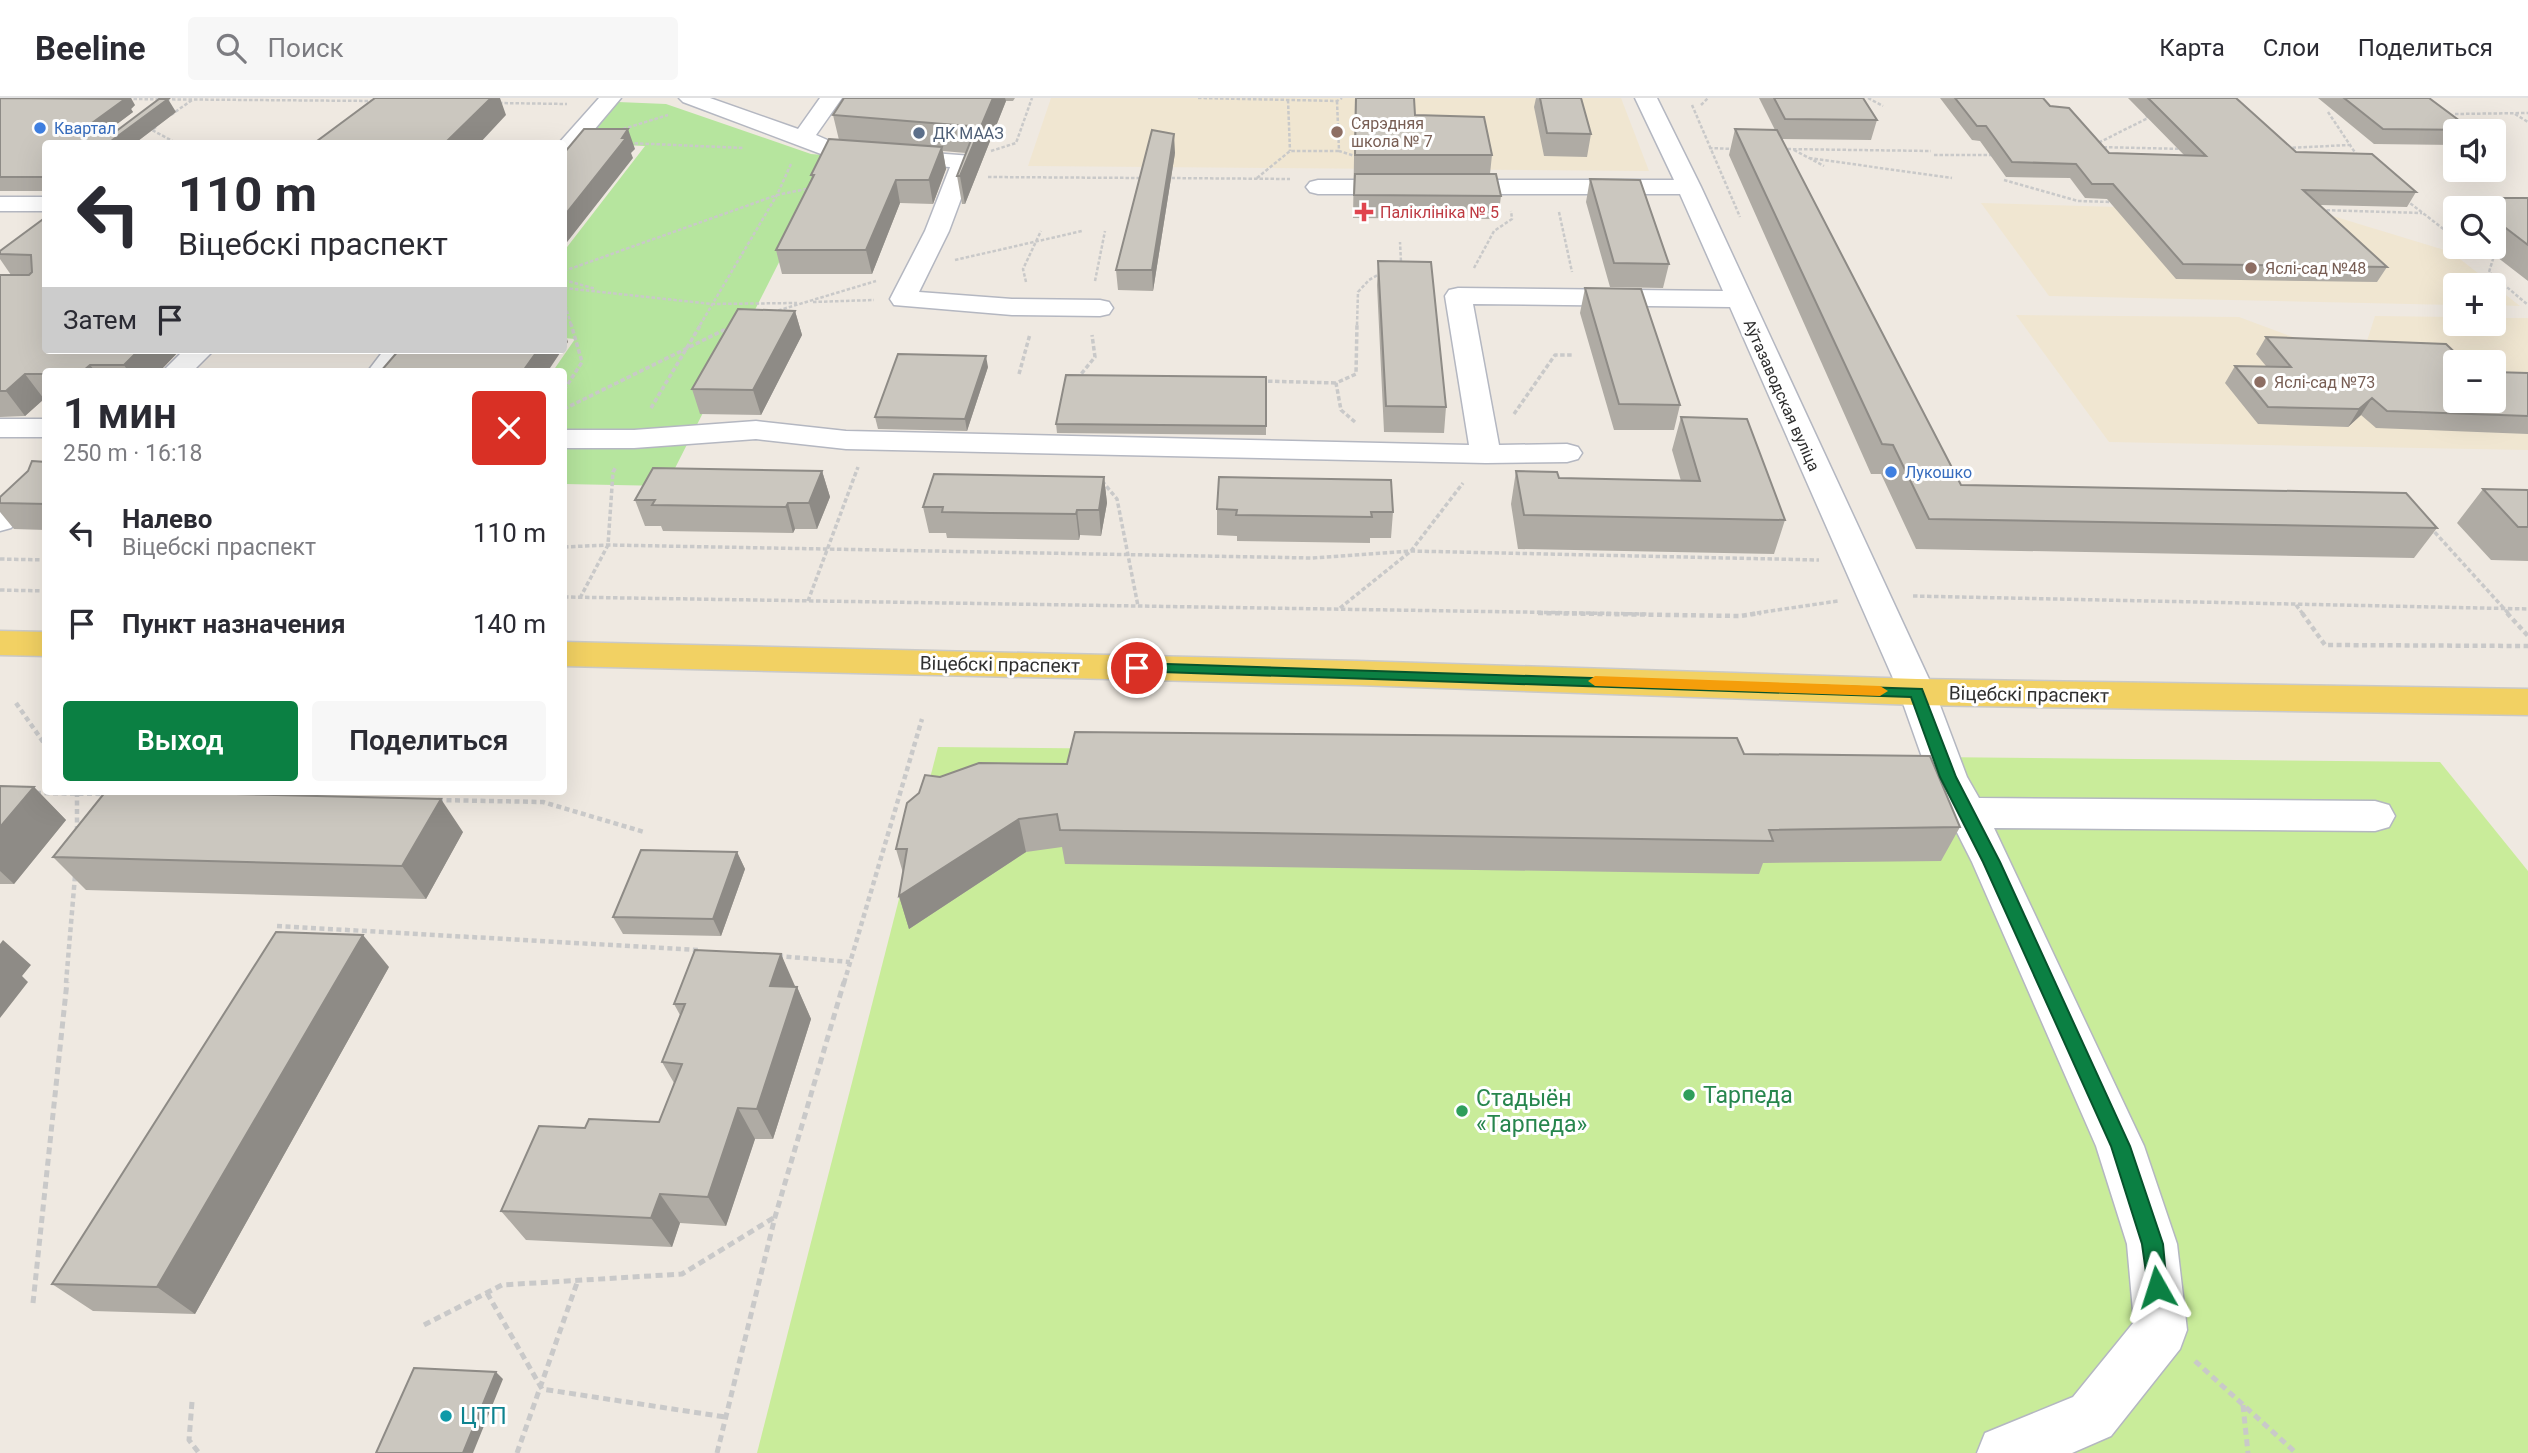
<!DOCTYPE html>
<html lang="ru">
<head>
<meta charset="utf-8">
<style>
  body { margin:0; font-family:Roboto,sans-serif; background:#f7f7f7; color:#2b2b33; height:100vh; display:flex; flex-direction:column; font-size:26px; white-space:nowrap }
  * { box-sizing:border-box; margin:0 }
  p { font-size:23px; color:#7c7c81 }
  .icon { flex:none; width:38px; height:38px; fill:none; stroke:currentColor; stroke-width:2; stroke-linecap:round; stroke-linejoin:round }
  .map { position:relative; flex:1; overflow:hidden }
  .drawer { position:absolute; left:42px; top:270px; width:525px; height:427px; display:flex; flex-direction:column; background:#fff; border-radius:7px; box-shadow:0 7px 28px #0002 }
  .drawer>* { flex:none }
  .hud { position:absolute; left:42px; top:42px; width:525px; height:214px; border-radius:7px; box-shadow:0 7px 28px #0002; background:#fff; color:#2b2b33; overflow:hidden }
  .buttons { position:absolute; left:2443px; top:21px; display:grid; gap:14px }
  .buttons a { display:grid; place-items:center; width:63px; height:63px; border-radius:7px; background:#fff; box-shadow:0 7px 28px #0002; font-size:35px }
  .pin { position:absolute; display:grid; place-items:center; width:60px; height:60px; color:#fff; margin:-30px; border:4px solid #fff; border-radius:50%; box-shadow:0 2px 7px #0007 }
  .me { position:absolute; width:77px; margin:-38px; rotate:354deg; stroke-linejoin:round; filter:drop-shadow(0 0 5px #0008) }
  .turn { display:flex; align-items:center; gap:24px; height:147px; padding:0 21px; font-size:32px }
  .turn .icon { width:91px; height:91px; stroke-width:2.5 }
  .turn b { display:block; font-size:49px; line-height:60px }
  .then { display:flex; align-items:center; height:66px; padding:0 21px; background:#0003; gap:14px; font-size:26px }
  .round { display:grid; place-items:center; flex:none; width:74px; height:74px; border-radius:7px; background:#f7f7f7 }
  .overview { display:flex; align-items:center; justify-content:space-between; height:119px; padding:0 21px }
  h1 { font-size:42px; font-weight:600; line-height:52px }
  .button { display:flex; gap:14px; margin-top:auto; padding:14px 21px }
  .button a { flex:1; height:80px; border-radius:7px; background:#0b8043; color:#fff; font-size:28px; font-weight:600; line-height:80px; text-align:center }
  .button a+a { background:#f7f7f7; color:#2b2b33 }
  ul { padding:0; list-style:none }
  li { display:flex; align-items:center; gap:21px; height:91px; padding:0 21px }
  li div { flex:1 }
  li b { display:block; font-size:26px }
  li em { font-style:normal }
  header { display:flex; align-items:center; gap:42px; box-sizing:border-box; height:98px; padding:0 35px; background:#fff; border-bottom:2px solid #e1e1e2 }
  header strong { font-size:33px }
  nav { display:flex; gap:38px; margin-inline-start:auto; font-size:24px }
  .search { width:490px; height:63px; background:#f7f7f7; display:flex; align-items:center; gap:18px; box-sizing:border-box; padding:0 24px; border-radius:7px; color:#7c7c81; font-size:26px }
  .map>svg:first-child { display:block }
  .education { fill:#f0e6d1; fill-rule:evenodd }
  .green { fill:#b6e59e }
  .pitch { fill:#c9ec9a }
  .lines { fill:none; stroke-linecap:round; stroke-linejoin:round }
  .minor-casing { stroke:#b4b7c1; stroke-width:3 }
  .major-casing { stroke:#c9c9c9; stroke-width:3 }
  .path-far3 { stroke:#c9c9c9; stroke-width:2.5; stroke-dasharray:3.5 2; stroke-linecap:butt }
  .path-far2 { stroke:#c9c9c9; stroke-width:3.5; stroke-dasharray:4.5 2.5; stroke-linecap:butt }
  .path-far1 { stroke:#c9c9c9; stroke-width:4.5; stroke-dasharray:5 3.5; stroke-linecap:butt }
  .path { stroke:#c9c9c9; stroke-width:5; stroke-dasharray:7 4.5; stroke-linecap:butt }
  .minor { fill:#fff; fill-rule:evenodd }
  .major { fill:#f2d163; fill-rule:evenodd }
  .wall { fill:#afaba4 }
  .shaded-wall { fill:#8e8b86 }
  .building { fill:#cbc7bf; stroke:#8e8b86; stroke-width:2 }
  .route { fill:#0b8043; stroke:#07532c; stroke-width:2 }
  .slow { fill:#f59e0b }
  .shop-dot { fill:#3f7fe0; stroke:#fff; stroke-width:2.5 }
  .education-dot { fill:#8d6e63; stroke:#fff; stroke-width:2.5 }
  .service-dot { fill:#5c6f8a; stroke:#fff; stroke-width:2.5 }
  .health-dot { fill:#e0444e; stroke:#fff; stroke-width:2.5 }
  .leisure-dot { fill:#2e9e5b; stroke:#fff; stroke-width:2.5 }
  .culture-dot { fill:#0f9aa8; stroke:#fff; stroke-width:2.5 }
  .labels { text-anchor:middle; stroke-width:6; stroke-linejoin:round; paint-order:stroke }
  .far-education-label { font-size:16px; fill:#785e54; stroke:#fff; text-anchor:start }
  .far-shop-label { font-size:16px; fill:#366cbe; stroke:#fff; text-anchor:start }
  .far-service-label { font-size:16px; fill:#4e5e75; stroke:#fff; text-anchor:start }
  .far-health-label { font-size:16px; fill:#be3a42; stroke:#fff; text-anchor:start }
  .far-street-label { font-size:16px; fill:#2e2e2e; stroke:#fff }
  .street-label { font-size:19px; fill:#2e2e2e; stroke:#fff }
  .near-leisure-label { font-size:23px; fill:#27864d; stroke:#fff; text-anchor:start }
  .near-culture-label { font-size:23px; fill:#0d838f; stroke:#fff; text-anchor:start }
</style>
</head>
<body>
<header>
<strong>Beeline</strong>
<div class="search"><svg class="icon" aria-label="search" viewBox="0 0 24 24"><circle cx="10" cy="10" r="6"/><path d="M15 15l6 6"/></svg>Поиск</div>
<nav><a>Карта</a><a>Слои</a><a>Поделиться</a></nav>
</header>
<div class="map">
<svg width="2528" height="1355" viewBox="0 0 2528 1355">
  <rect width="100%" height="100%" fill="#efe9e1"/>
  <path class="education" d="M1051,0H1621L1649,73L1028,68Z
    M1981,105L2323,115L2451,154L2520,208L2494,207V187H2455V207L2049,198Z
    M2016,217L2239,219L2314,247L2366,246L2375,218L2455,219V226H2494V220H2528V352L2109,344ZM2455,264H2494V303H2455Z"/>
  <path class="green" d="M618,4L666,6L811,56L921,65L815,93L666,388L564,386V273H553L575,241L564,240V153L645,48L583,45Z"/>
  <path class="pitch" d="M938,649L2440,664L2528,773V1355H757Z"/>
  <g class="lines">
    <defs>
      <path id="minor" d="M599,0H621L572,58L564,60V46H558Z
        M679,0H710L798,31L820,0H842L816,37L841,48L972,58L975,63L949,133L919,194L1012,201L1100,202L1109,204L1113,210L1109,216L1100,218L1012,217L894,207L890,201L925,133L950,69L837,62L683,4Z
        M1635,0H1657L1701,89L1935,594L1967,679L1979,700L2375,703L2389,707L2395,718L2389,729L2375,733L1994,730L2144,1048L2177,1146L2187,1232L2180,1251L2111,1338L2072,1355H1977L1985,1335L2073,1299L2134,1224L2127,1146L2096,1048L1972,764L1929,679L1899,594L1730,209L1473,206L1499,347L1567,346L1578,349L1582,355L1578,361L1567,364L1486,365L846,351L756,341L634,350H564V332H634L756,323L846,333L1469,347L1445,198L1449,192L1458,190L1723,193L1680,96H1318L1310,94L1306,89L1310,84L1318,82H1674Z
        M0,99H46V113H0Z
        M184,252H214L193,273H163Z
        M384,252H413L397,273H368Z
        M0,321H46V339H0Z
        M46,371V397L11,430L0,433V406L35,373Z"/>
      <path id="major" d="M0,533L46,534V558L0,557Z
        M564,544L1357,563L1917,581L2528,591V617L1917,607L1357,587L564,568Z"/>
    </defs>
    <use href="#minor" class="minor-casing"/>
    <use href="#major" class="major-casing"/>
    <path class="path-far3" d="M1198,0L1337,3L1342,0
      M1868,0L1883,8
      M128,1L375,3
      M1288,2L1290,53
      M1337,3L1339,53L1358,59
      M499,5L567,6
      M1692,7L1740,119
      M1701,7L1708,0
      M2328,14L2358,59
      M2455,16L2528,15
      M2515,16L2528,24
      M171,17L192,2
      M156,29L152,32L178,46
      M623,31L668,17
      M629,45L743,50
      M2094,47L2148,20L2145,15
      M2098,49L2184,51
      M1709,50L1735,51
      M2287,50L2349,47
      M1782,51L1931,53
      M1794,52L1824,68
      M991,53L1016,45L1032,0
      M1934,57H1995
      M1809,60L1952,80
      M988,79L1143,80
      M1166,80L1290,81
      M1257,80L1290,53H1339
      M2004,82L2078,103L2113,104
      M2406,102L2455,140
      M2321,112L2422,115
      M1559,114L1572,174
      M2467,149L2493,161L2489,174L2528,207
      M955,162L1082,133
      M1397,166L1401,164L1400,144
      M1474,170L1494,133L1512,121L1511,113
      M564,173L777,97L811,90
      M564,182L596,191
      M1095,183L1105,133
      M1026,184L1023,171L1041,133
      M564,190L712,206L797,205
      M564,202L571,227
      M813,204L874,202
      M773,214L876,183
      M700,227L777,97L791,66
      M1357,227L1358,194L1369,182L1383,174"/>
    <path class="path-far2" d="M1019,276L1030,236
      M1077,281L1095,259L1092,237
      M1261,283L1336,285
      M564,292L582,264L571,226
      M651,310L701,226
      M564,311L732,228
      M1514,316L1555,257H1572
      M1355,324L1341,312L1336,285L1356,276L1357,226
      M1102,383L1117,401L1138,508
      M2430,429L2509,516
      M564,449L608,447L1312,460L1411,453L1819,462
      M0,461L46,462
      M0,492L46,493
      M1913,498L2528,511
      M564,499L1647,516
      M580,500L608,447L613,374L616,369
      M808,503L858,369
      M2296,507L2303,516
      M1340,510L1411,453L1463,385
      M1750,516L1838,503"/>
    <path class="path-far1" d="M1538,515L1740,518L1761,515
      M2302,515L2325,547L2528,548
      M2507,515L2528,538
      M16,605L46,648
      M77,694V734
      M36,695L108,696
      M438,702L543,704L644,734
      M277,828L699,852
      M778,858L850,864
      M66,885L75,778
      M844,885L922,621"/>
    <path class="path" d="M487,1195L542,1291L725,1319
      M33,1205L67,884
      M424,1227L502,1187L682,1176L775,1119
      M2195,1263L2296,1355
      M192,1304L189,1342L199,1355
      M2243,1307L2248,1355
      M517,1355L578,1182
      M717,1355L775,1119L844,884"/>
    <use href="#minor" class="minor"/>
    <use href="#major" class="major"/>
  </g>
  <path class="wall" d="M0,0L135,7L131,11L133,14L105,35L115,34L176,14L134,46H46V93H0Z
    M844,0H1015L1013,3H1006L965,106H962L957,78L966,55L943,53L946,71L933,106L900,105L872,176H782L776,152L812,80L811,77L839,42L833,17Z
    M1355,0H1414L1415,17L1492,57L1490,76L1501,98L1498,121L1353,120Z
    M1536,0H1581L1591,36L1587,59L1544,58L1534,9Z
    M1759,0H1863L1877,22L1871,42L1782,41L1961,387L2437,430L2414,460L1916,451L1881,376H1871L1729,57L1735,31L1775,32Z
    M1940,0H2043L2050,8L2109,55L2184,57L2128,0H2236L2296,54L2416,94L2407,109L2320,107L2387,169L2377,184L2176,181L2107,101L2085,100L2070,80L2006,79L1980,43L1972,42Z
    M2318,0H2429L2472,32L2471,33H2455V47L2374,46Z
    M1175,55L1153,193L1118,192L1116,172Z
    M1590,81L1669,166L1663,190L1610,189L1586,104Z
    M2467,100H2528V183L2484,149H2494V110H2460Z
    M46,119L180,252L160,273H46V301H44L25,318L0,319V177H11L0,161V153Z
    M1378,163L1446,309L1444,335L1384,334L1377,187Z
    M1585,190L1680,307L1674,332H1614L1580,215Z
    M795,213L802,237L761,317L700,316L692,291Z
    M2266,239L2455,303L2528,275V336L2376,330L2361,317L2348,329L2258,326L2225,285L2235,268H2266L2256,256Z
    M988,269L967,333L878,331L875,319Z
    M1266,279V337L1057,335L1056,326Z
    M1681,319L1785,422L1774,456L1518,451L1511,406L1516,373L1559,380L1681,383L1672,352Z
    M46,364V432L14,431L0,414V399L28,373Z
    M822,373L830,399L817,431H795L793,435L663,433L661,428H645L635,402Z
    M1104,379L1107,405L1101,438L1080,437L1079,442L947,440L946,435H929L923,409Z
    M2483,391L2528,392V463L2491,462L2457,425Z
    M1217,411L1393,414L1391,440H1370V445L1237,443V438L1217,437Z
    M1744,656L1960,729L1941,763L1763,765L1759,776L1065,766L1062,749L1026,754L909,831L899,798L903,775L896,751L940,679L1067,666Z
    M0,688L34,689L66,722L14,786H0Z
    M463,734L426,801L86,792L53,759Z
    M737,754L745,771L721,838L623,836L613,819Z
    M781,856L794,889H797L811,921L773,1041H755L726,1128L680,1125L672,1149L526,1142L501,1113L585,1030L659,1024L674,985L662,964L680,917L674,906Z
    M389,869L195,1216L93,1213L52,1186Z"/>
  <path class="shaded-wall" d="M119,0H131L135,7L131,11L133,14L93,44L87,35L85,30Z
    M491,0H500L506,17L479,46H444Z
    M993,0H1005L1006,3L965,106L960,78Z
    M168,1L176,14L134,46H107Z
    M628,31L635,51L631,55L633,60L564,148V118Z
    M1174,36L1175,55L1153,193L1152,172Z
    M942,49L946,71L933,106L929,82Z
    M896,82L900,105L872,176L866,152Z
    M795,213L802,237L761,317L753,292Z
    M564,232L568,244L564,250Z
    M139,252H180L160,273H128L124,267Z
    M538,252H562L548,273H523Z
    M986,258L988,269L967,333L965,321Z
    M90,267L95,273H83Z
    M25,276L44,301L25,318L6,293Z
    M2372,300L2361,317L2348,329L2359,311Z
    M822,373L830,399L817,431L809,405Z
    M1104,379L1107,405L1101,438L1099,412Z
    M788,405L795,431L793,435L786,409Z
    M1077,412L1080,437L1079,442L1076,416Z
    M34,689L66,722L14,786L0,773V729Z
    M441,701L463,734L426,801L402,768Z
    M1019,721L1026,754L909,831L899,798Z
    M737,754L745,771L721,838L713,821Z
    M363,837L389,869L195,1216L157,1189Z
    M3,842L31,867L22,878L28,884L0,920V846Z
    M781,856L795,888L784,920L770,888Z
    M797,889L811,921L773,1041L757,1011Z
    M738,1010L755,1041L726,1128L708,1099Z
    M660,1096L680,1125L672,1149L651,1120Z
    M496,1274L503,1281L473,1355H463Z"/>
  <path class="building" d="M0,0L125,1L85,30L87,35L115,34L159,1H168L107,46H46V79H0Z
    M375,0H491L444,46H313Z
    M844,0H993L960,78H957L973,37L968,28L833,17Z
    M1356,0H1414L1415,17L1484,19L1492,57H1355Z
    M1540,0H1581L1591,36L1547,35Z
    M1774,0H1863L1877,22L1785,21Z
    M1955,0H2043L2050,8L2069,10L2109,55L2206,58L2148,0H2236L2296,54L2372,56L2416,94L2303,92L2387,169L2183,166L2113,86H2092L2076,66L2012,64L1986,28H1977Z
    M2344,0H2429L2472,32L2383,31Z
    M584,31H628L622,40H626L564,118V55Z
    M1735,31L1777,32L1961,387L2406,395L2437,430L1929,421L1893,347L1882,346Z
    M1152,32L1174,36L1152,172H1116Z
    M829,41L942,49L929,82H896L866,152H776L814,77H811Z
    M1355,76H1496L1501,98L1354,97Z
    M1590,81L1640,82L1669,166L1614,165Z
    M2467,100H2528V147L2494,121V110H2480Z
    M46,119V252H139L124,267H90L83,273H46V276H25L6,293H0V177H29L32,174L31,157L0,156V153Z
    M1378,163L1431,164L1446,309L1386,308Z
    M1585,190L1641,191L1680,307L1619,306Z
    M738,211L795,213L753,292L692,291Z
    M2266,239L2446,246L2465,264H2455V303H2494V274L2528,275V318L2387,313L2372,300L2359,311L2268,309L2235,268L2291,269Z
    M399,252H538L523,273H381Z
    M898,256L986,258L965,321L875,319Z
    M1066,277L1266,279V328L1056,326Z
    M1681,319L1747,321L1785,422L1524,417L1516,373L1557,374L1559,380L1700,383Z
    M32,363L46,364V406L0,405V399L28,373Z
    M653,370L822,373L809,405H788L786,409L652,407L655,402H635Z
    M934,376L1104,379L1099,412H1077L1076,416L990,415L942,414L943,409H923Z
    M1219,379L1391,382L1393,414H1371L1372,419L1236,417L1237,412L1217,411Z
    M2483,391L2528,392V429H2518Z
    M1075,634L1737,640L1744,656L1930,658L1960,729L1769,732L1773,743L1060,732L1057,716L1019,721L899,798L907,751H896L907,705L919,695L925,677L940,679L979,665L1067,666Z
    M0,688L34,689L0,729Z
    M106,693H113L441,701L402,768L53,759Z
    M641,752L737,754L713,821L613,819Z
    M276,834L363,837L157,1189L52,1186Z
    M695,852L781,856L770,888L797,889L757,1011L738,1010L708,1099L660,1096L651,1120L501,1113L539,1028L585,1030L589,1021L659,1024L682,966L662,964L685,906H674Z
    M414,1270L496,1274L463,1355H376Z"/>
  <path class="route" d="M1137,565L1922,591L1956,679L2000,764L2130,1048L2163,1146L2167,1189L2164,1196L2157,1199L2149,1196L2142,1146L2111,1048L1983,764L1940,679L1911,599L1132,573L1129,570L1132,566Z"/>
  <path class="slow" d="M1595,578L1880,588L1888,593L1880,598L1595,588L1588,583Z"/>
  <g class="shop-dot">
    <circle cx="40" cy="30" r="7"/>
    <circle cx="1891" cy="374" r="7"/>
  </g>
  <g class="education-dot">
    <circle cx="1337" cy="34" r="7"/>
    <circle cx="2251" cy="170" r="7"/>
    <circle cx="2260" cy="284" r="7"/>
  </g>
  <circle class="service-dot" cx="919" cy="35" r="7"/>
  <path class="health-dot" d="M1360.5 103.5h7v7h7v7h-7v7h-7v-7h-7v-7h7z"/>
  <g class="leisure-dot">
    <circle cx="1689" cy="997" r="7"/>
    <circle cx="1462" cy="1013" r="7"/>
  </g>
  <circle class="culture-dot" cx="446" cy="1318" r="7"/>
  <g class="labels">
    <g class="far-education-label">
      <text x="1351" y="31">Сярэдняя<tspan x="1351" dy="18">школа № 7</tspan></text>
      <text x="2265" y="176">Яслі-сад №48</text>
      <text x="2274" y="290">Яслі-сад №73</text>
    </g>
    <g class="far-shop-label">
      <text x="54" y="36">Квартал</text>
      <text x="1905" y="380">Лукошко</text>
    </g>
    <g class="far-service-label">
      <text x="933" y="41">ДК МААЗ</text>
    </g>
    <g class="far-health-label">
      <text x="1380" y="120">Паліклініка № 5</text>
    </g>
    <g class="far-street-label">
      <text transform="translate(1782 297) rotate(66)" y="6">Аўтазаводская вуліца</text>
    </g>
    <g class="street-label">
      <text transform="translate(1000 566) rotate(1)" y="7">Віцебскі праспект</text>
      <text transform="translate(2029 596) rotate(1)" y="7">Віцебскі праспект</text>
    </g>
    <g class="near-leisure-label">
      <text x="1703" y="1005">Тарпеда</text>
      <text x="1476" y="1008">Стадыён<tspan x="1476" dy="26">«Тарпеда»</tspan></text>
    </g>
    <g class="near-culture-label">
      <text x="460" y="1326">ЦТП</text>
    </g>
  </g>
</svg>
<div class="buttons">
<a><svg class="icon" aria-label="sound" viewBox="0 0 24 24"><path d="M4 9h4l5-4v14l-5-4H4zM17 9q2 3 0 6"/></svg></a>
<a><svg class="icon" aria-label="search" viewBox="0 0 24 24"><circle cx="10" cy="10" r="6"/><path d="M15 15l6 6"/></svg></a>
<a>+</a>
<a>−</a>
</div>
<div class="pin" style="left:1137px;top:570px;background:#d93025"><svg class="icon" aria-label="arrive" viewBox="0 0 24 24"><path d="M6 21V4h12l-3 4 3 4H6"/></svg></div>
<svg class="me" style="left:2157px;top:1189px" viewBox="-20 -20 40 40"><path d="M0-17L14 15 0 8-14 15z" fill="#0b8043" stroke="#fff" stroke-width="4"/></svg>
<div class="hud">
<div class="turn"><svg class="icon" aria-label="left" viewBox="0 0 24 24"><path d="M17 20v-9H6M10 6l-5 5 5 5"/></svg><div><b>110 m</b>Віцебскі праспект</div></div>
<div class="then">Затем<svg class="icon" aria-label="arrive" viewBox="0 0 24 24"><path d="M6 21V4h12l-3 4 3 4H6"/></svg></div>
</div>
<section class="drawer">
<div class="overview"><div><h1>1 мин</h1><p>250 m · 16:18</p></div><a class="round" style="background:#d93025;color:#fff"><svg class="icon" aria-label="close" viewBox="0 0 24 24"><path d="M6 6l12 12M18 6L6 18"/></svg></a></div>
<ul>
<li><svg class="icon" aria-label="left" viewBox="0 0 24 24"><path d="M17 20v-9H6M10 6l-5 5 5 5"/></svg><div><b>Налево</b><p>Віцебскі праспект</p></div><em>110 m</em></li>
<li><svg class="icon" aria-label="arrive" viewBox="0 0 24 24"><path d="M6 21V4h12l-3 4 3 4H6"/></svg><div><b>Пункт назначения</b></div><em>140 m</em></li>
</ul>
<div class="button"><a>Выход</a><a>Поделиться</a></div>
</section>
</div>
</body>
</html>
